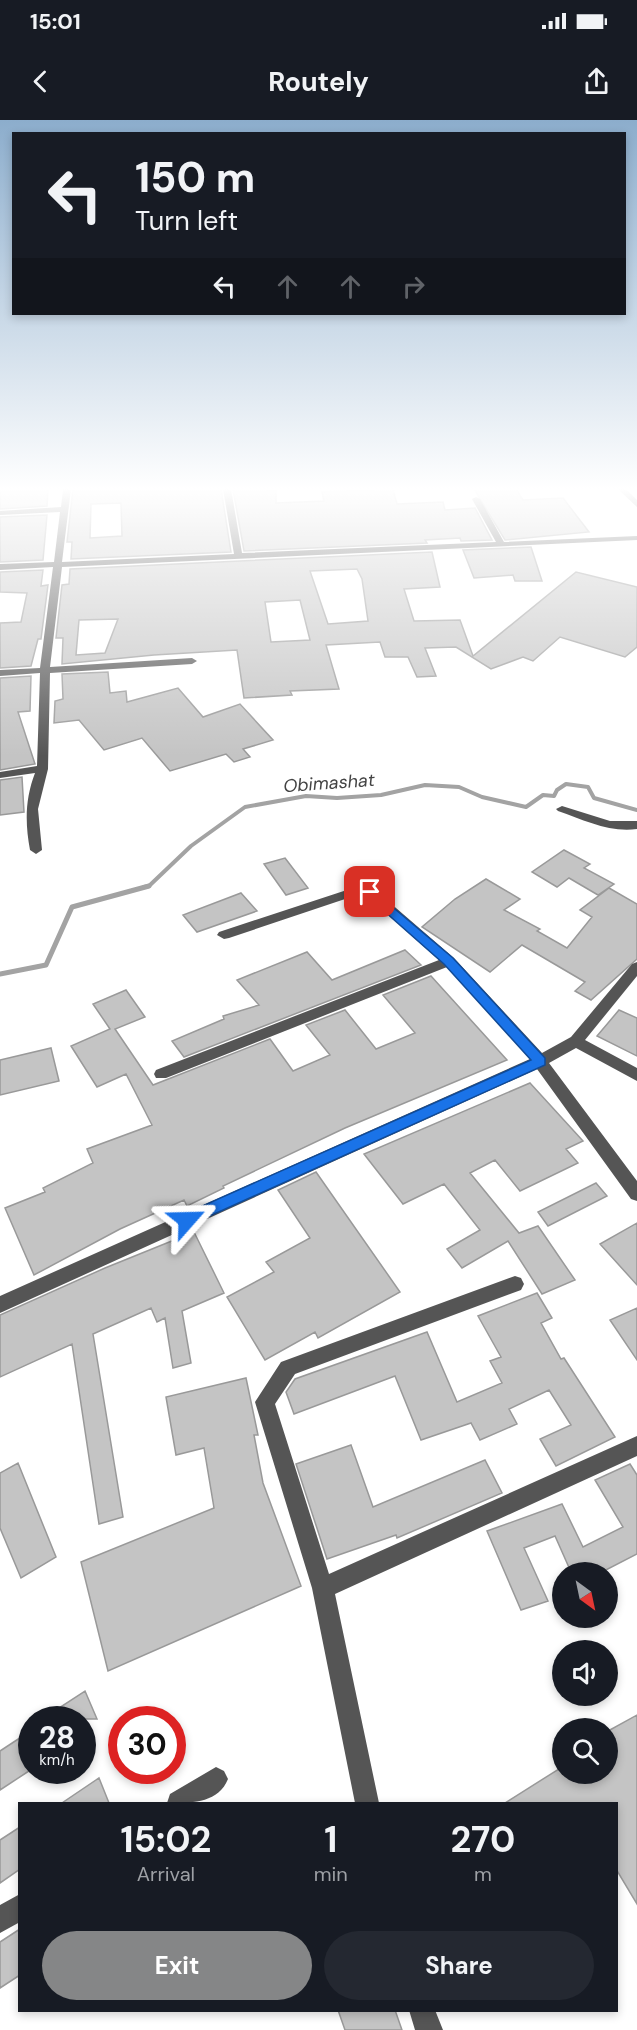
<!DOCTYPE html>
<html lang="en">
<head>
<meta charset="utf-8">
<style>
  body { margin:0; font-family:"DM Sans",sans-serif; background:#242831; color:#f1f3f6; height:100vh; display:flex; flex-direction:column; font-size:22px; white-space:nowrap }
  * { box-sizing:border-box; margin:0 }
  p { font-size:20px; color:#9ea1a6 }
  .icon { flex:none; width:33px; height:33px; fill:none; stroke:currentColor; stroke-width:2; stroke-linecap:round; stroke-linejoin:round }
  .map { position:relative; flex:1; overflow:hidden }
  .side { position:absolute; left:18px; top:1682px; width:600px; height:210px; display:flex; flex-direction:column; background:#171b24; border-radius:0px; box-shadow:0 3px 9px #0003 }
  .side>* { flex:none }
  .banner { position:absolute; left:12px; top:12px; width:614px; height:183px; border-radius:0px; box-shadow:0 3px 9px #0003; background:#171b24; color:#f1f3f6; overflow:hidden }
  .needle { width:39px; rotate:147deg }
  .tools { position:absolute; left:552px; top:1442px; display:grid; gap:12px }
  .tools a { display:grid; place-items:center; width:66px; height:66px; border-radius:50%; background:#171b24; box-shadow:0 3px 9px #0003; font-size:30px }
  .speed { position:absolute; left:18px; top:1586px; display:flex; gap:12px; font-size:30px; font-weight:700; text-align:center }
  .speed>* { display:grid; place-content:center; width:78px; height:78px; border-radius:50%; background:#171b24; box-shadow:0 3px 9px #0003; line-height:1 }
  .speed small { font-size:15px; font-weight:400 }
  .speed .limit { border:9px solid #d22; background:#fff; color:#111 }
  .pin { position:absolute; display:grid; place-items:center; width:51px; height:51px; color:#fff; margin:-26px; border-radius:12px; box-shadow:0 3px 9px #0006 }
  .me { position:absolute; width:66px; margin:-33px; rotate:65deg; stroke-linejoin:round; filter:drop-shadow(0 0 4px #0008) }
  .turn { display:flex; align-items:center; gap:21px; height:126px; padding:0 24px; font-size:27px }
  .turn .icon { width:78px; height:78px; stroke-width:2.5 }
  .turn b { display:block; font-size:42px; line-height:51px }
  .lanes { display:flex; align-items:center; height:57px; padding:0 24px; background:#0003; justify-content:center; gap:30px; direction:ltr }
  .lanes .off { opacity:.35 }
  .eta { display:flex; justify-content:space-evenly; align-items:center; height:102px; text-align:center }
  .eta b { font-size:36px; font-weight:700; line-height:42px }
  .action { display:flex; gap:12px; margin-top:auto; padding:12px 24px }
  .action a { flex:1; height:69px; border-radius:36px; background:#858687; color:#fff; font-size:24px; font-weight:700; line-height:69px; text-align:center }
  .action a+a { background:#242831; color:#f1f3f6 }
  .status { display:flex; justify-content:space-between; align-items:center; height:42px; padding:0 30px; background:#171b24; direction:ltr }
  .status svg { height:16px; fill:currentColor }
  header { display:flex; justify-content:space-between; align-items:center; height:78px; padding:0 24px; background:#171b24; font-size:27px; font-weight:700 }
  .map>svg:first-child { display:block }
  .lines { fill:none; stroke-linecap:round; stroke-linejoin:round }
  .stream-far1 { stroke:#a3a3a3; stroke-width:4 }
  .stream { stroke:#a3a3a3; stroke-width:5 }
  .building { fill:#c4c4c4; stroke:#999; stroke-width:1.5; fill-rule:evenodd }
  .minor { fill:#555; fill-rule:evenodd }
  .route { fill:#1a73e8; stroke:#114b97; stroke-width:1.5 }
  .labels { text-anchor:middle; stroke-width:4.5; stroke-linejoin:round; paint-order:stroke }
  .water-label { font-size:18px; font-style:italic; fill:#444; stroke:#fff }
</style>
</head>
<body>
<div class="status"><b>15:01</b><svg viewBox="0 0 49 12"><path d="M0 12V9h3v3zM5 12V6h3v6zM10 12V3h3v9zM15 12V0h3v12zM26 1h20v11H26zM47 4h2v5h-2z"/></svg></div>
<header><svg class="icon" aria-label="back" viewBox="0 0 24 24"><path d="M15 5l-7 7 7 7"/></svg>Routely<svg class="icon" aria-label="share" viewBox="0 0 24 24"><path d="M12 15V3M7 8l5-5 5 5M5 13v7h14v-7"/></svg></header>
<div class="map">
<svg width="637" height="1910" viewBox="0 0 637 1910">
  <rect width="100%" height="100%" fill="#fff"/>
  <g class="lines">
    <path class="stream-far1" d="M144,767L149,766L191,726L245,687L306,676L337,678L381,675L425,665L459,667L482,677L526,687L543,675L554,676L557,670L566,664L588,667L594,678L637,690"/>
    <path class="stream" d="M0,854L46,845L72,787L149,766"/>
  </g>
  <path class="building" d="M0,369H48L47,386L0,389Z
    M73,369H221L231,432L71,439L72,422H67ZM121,383L122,416L90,418L91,384Z
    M233,369L276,370V383L324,381L322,372L393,369L397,384L443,382L445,390L475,388L492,420L461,421L460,418L425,420L427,423L244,431Z
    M474,369H516L523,380L563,378L589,412L505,420Z
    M47,395L43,440L0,442V397Z
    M531,427L542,461H515L513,455L474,458L463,430Z
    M432,432L440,467L404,469L414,501L460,500L473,536L576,452L637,467V527L625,537L560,517L533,541L523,537L491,549L456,527L425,528L436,556L417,557L408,537H385L380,522L326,525L339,569L290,571L292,575L244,578L237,530L154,535L62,544L63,518H56L62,465L69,464L70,449ZM357,449L362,459L368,501L328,504L310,451ZM300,480L310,520L271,522L265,482ZM118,499L105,533L76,535L79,500Z
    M43,450L41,466L48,465L41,519H38L31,546L0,548V503L21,502L27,473L0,472V452Z
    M108,552L110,573L126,571L127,582L178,568L203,597L240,584L273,620L243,629L250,637L234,642L226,634L170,651L142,618L104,630L79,600L54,603L55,581L63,579L62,554Z
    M31,556L30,591L18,592L35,644L0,650V558Z
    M22,657L24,692L0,695V660Z
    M564,730L590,744L584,748L614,764L598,775L569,758L557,767L532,752Z
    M285,738L308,768L286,775L264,744Z
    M486,759L520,779L504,790L540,809L537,811L567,828L592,797L580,790L609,768L637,784V839L591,880L575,871L585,862L522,825L490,852L422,807L455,779Z
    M241,773L257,791L197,812L183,795Z
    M405,830L421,845L184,937L172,921L224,899L223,896L259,885L237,860L307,832L332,860Z
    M431,856L507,940L345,1008L223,1066L224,1068L187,1086L184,1080L120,1109L34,1155L5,1088L45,1072L43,1068L93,1043L87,1029L152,1005L126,954L97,967L71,926L110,909L93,884L126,870L145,897L115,909L153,965L270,919L293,951L330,935L306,905L345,890L376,929L415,913L383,875Z
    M619,890L637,898V936L597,916Z
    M51,928L59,961L0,975V940Z
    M530,963L583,1021L566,1029L578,1043L520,1071L495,1040L470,1053L519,1113L538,1106L575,1160L542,1174L508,1121L462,1148L447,1129L480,1110L444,1064L403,1084L364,1034Z
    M316,1052L400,1172L318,1218L315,1212L265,1240L227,1177L274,1152L266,1142L310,1118L278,1070Z
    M596,1063L607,1076L548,1106L538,1092Z
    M637,1103V1165L600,1124Z
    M194,1112L224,1173L182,1191L191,1243L173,1248L165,1198L157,1202L151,1188L93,1214L123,1397L99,1404L72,1224L0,1257V1195L105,1148Z
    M537,1173L552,1198L541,1203L561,1239L564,1238L615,1317L556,1346L540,1319L571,1305L549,1270L509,1289L517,1304L480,1320L471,1303L421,1320L395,1256L294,1294L286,1272L295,1259L427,1212L457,1282L502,1263L490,1241L501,1237L478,1196Z
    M637,1188V1240L610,1200Z
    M246,1258L258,1315H254L263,1363L301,1466L108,1551L81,1442L214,1388L204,1328L176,1335L166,1277Z
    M351,1325L373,1387L485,1340L502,1373L397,1418L396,1415L327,1439L296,1344Z
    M18,1343L56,1437L21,1458L0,1408V1353Z
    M630,1344L637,1355V1434L602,1452H571L555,1416L524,1428L548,1481L521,1490L487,1411L562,1384L583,1427L623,1407L595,1360Z
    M85,1571L97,1599H42Z
    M637,1595V1784L616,1749V1683H505L562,1647V1653H608V1611Z
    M32,1610V1649L0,1670V1631Z
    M99,1658L109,1683H62Z
    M20,1707V1749L0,1763V1720Z
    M20,1809V1855L0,1868V1822Z
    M338,1890H395L402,1910H345Z"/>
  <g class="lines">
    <path class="minor" d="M63,369H71L62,442L234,434L223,369H231L242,433L496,422L472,379L476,377L480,379L504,422L637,416V420L62,447L50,547L192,538L197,541L192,544L50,553L48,649L38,689L42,730L36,734L30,730C25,703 25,679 35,653L0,658V652L37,646L40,553L0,556V550L40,548L53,447L0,450V444L54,442L60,392L0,395V391L61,387Z
      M618,369H626L637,380V387Z
      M562,686L610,701H637V709C610,713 584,700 558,691L556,689Z
      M359,766L374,769L454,838L542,933L571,917L632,844L637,842V856L585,920L637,948V961L576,928L549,943L637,1061V1081L631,1079L537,949L0,1193V1176L530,939L447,847L166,958H156L154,954L156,950L439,840L366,775L360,774L229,818L224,819L217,815L219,812Z
      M515,1156L521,1158L524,1164L521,1170L295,1254L275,1284L329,1454L637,1316V1336L335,1474L379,1683H355L312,1468L255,1282L281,1242Z
      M216,1647L224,1651L228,1659C218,1684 190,1683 167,1683L170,1674Z
      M20,1774V1802L0,1813V1785Z
      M409,1890H435L443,1910H415Z"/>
  </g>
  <linearGradient id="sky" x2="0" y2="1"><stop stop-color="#8cadcc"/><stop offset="0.58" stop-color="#fff"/><stop offset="1" stop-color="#fff" stop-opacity="0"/></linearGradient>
  <rect width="637" height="636" fill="url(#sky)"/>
  <path class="route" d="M370,768L453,838L545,938V945L192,1104H182L179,1100L182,1095L531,940L444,844L366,775L365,772Z"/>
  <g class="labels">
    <g class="water-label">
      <text transform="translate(329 663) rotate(-4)" y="6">Obimashat</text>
    </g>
  </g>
</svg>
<div class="tools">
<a><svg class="needle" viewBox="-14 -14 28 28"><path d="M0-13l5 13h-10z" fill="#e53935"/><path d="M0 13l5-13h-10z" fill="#9ea1a6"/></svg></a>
<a><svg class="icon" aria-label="sound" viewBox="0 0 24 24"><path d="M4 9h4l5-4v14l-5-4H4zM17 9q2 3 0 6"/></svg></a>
<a><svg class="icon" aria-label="search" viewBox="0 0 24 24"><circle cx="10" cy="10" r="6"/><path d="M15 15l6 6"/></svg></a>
</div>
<div class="speed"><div>28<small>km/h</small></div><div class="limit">30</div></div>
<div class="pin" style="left:370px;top:772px;background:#d93025"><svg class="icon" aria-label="arrive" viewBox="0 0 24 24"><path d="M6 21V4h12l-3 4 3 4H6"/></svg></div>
<svg class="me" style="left:187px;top:1100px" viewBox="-20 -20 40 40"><path d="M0-17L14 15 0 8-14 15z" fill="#1a73e8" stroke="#fff" stroke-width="4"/></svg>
<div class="banner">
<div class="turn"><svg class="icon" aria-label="left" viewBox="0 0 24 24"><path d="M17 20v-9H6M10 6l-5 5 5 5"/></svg><div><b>150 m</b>Turn left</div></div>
<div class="lanes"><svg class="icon" aria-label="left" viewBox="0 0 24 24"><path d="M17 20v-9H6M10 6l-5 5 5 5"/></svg><svg class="icon off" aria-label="ahead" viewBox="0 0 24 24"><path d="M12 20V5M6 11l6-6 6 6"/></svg><svg class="icon off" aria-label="ahead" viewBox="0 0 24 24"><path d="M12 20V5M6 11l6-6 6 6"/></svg><svg class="icon off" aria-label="right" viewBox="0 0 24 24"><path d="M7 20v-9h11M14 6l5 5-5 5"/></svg></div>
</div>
<section class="side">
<div class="eta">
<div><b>15:02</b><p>Arrival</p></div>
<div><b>1</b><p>min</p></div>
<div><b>270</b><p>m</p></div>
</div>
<div class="action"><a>Exit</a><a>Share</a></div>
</section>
</div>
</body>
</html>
